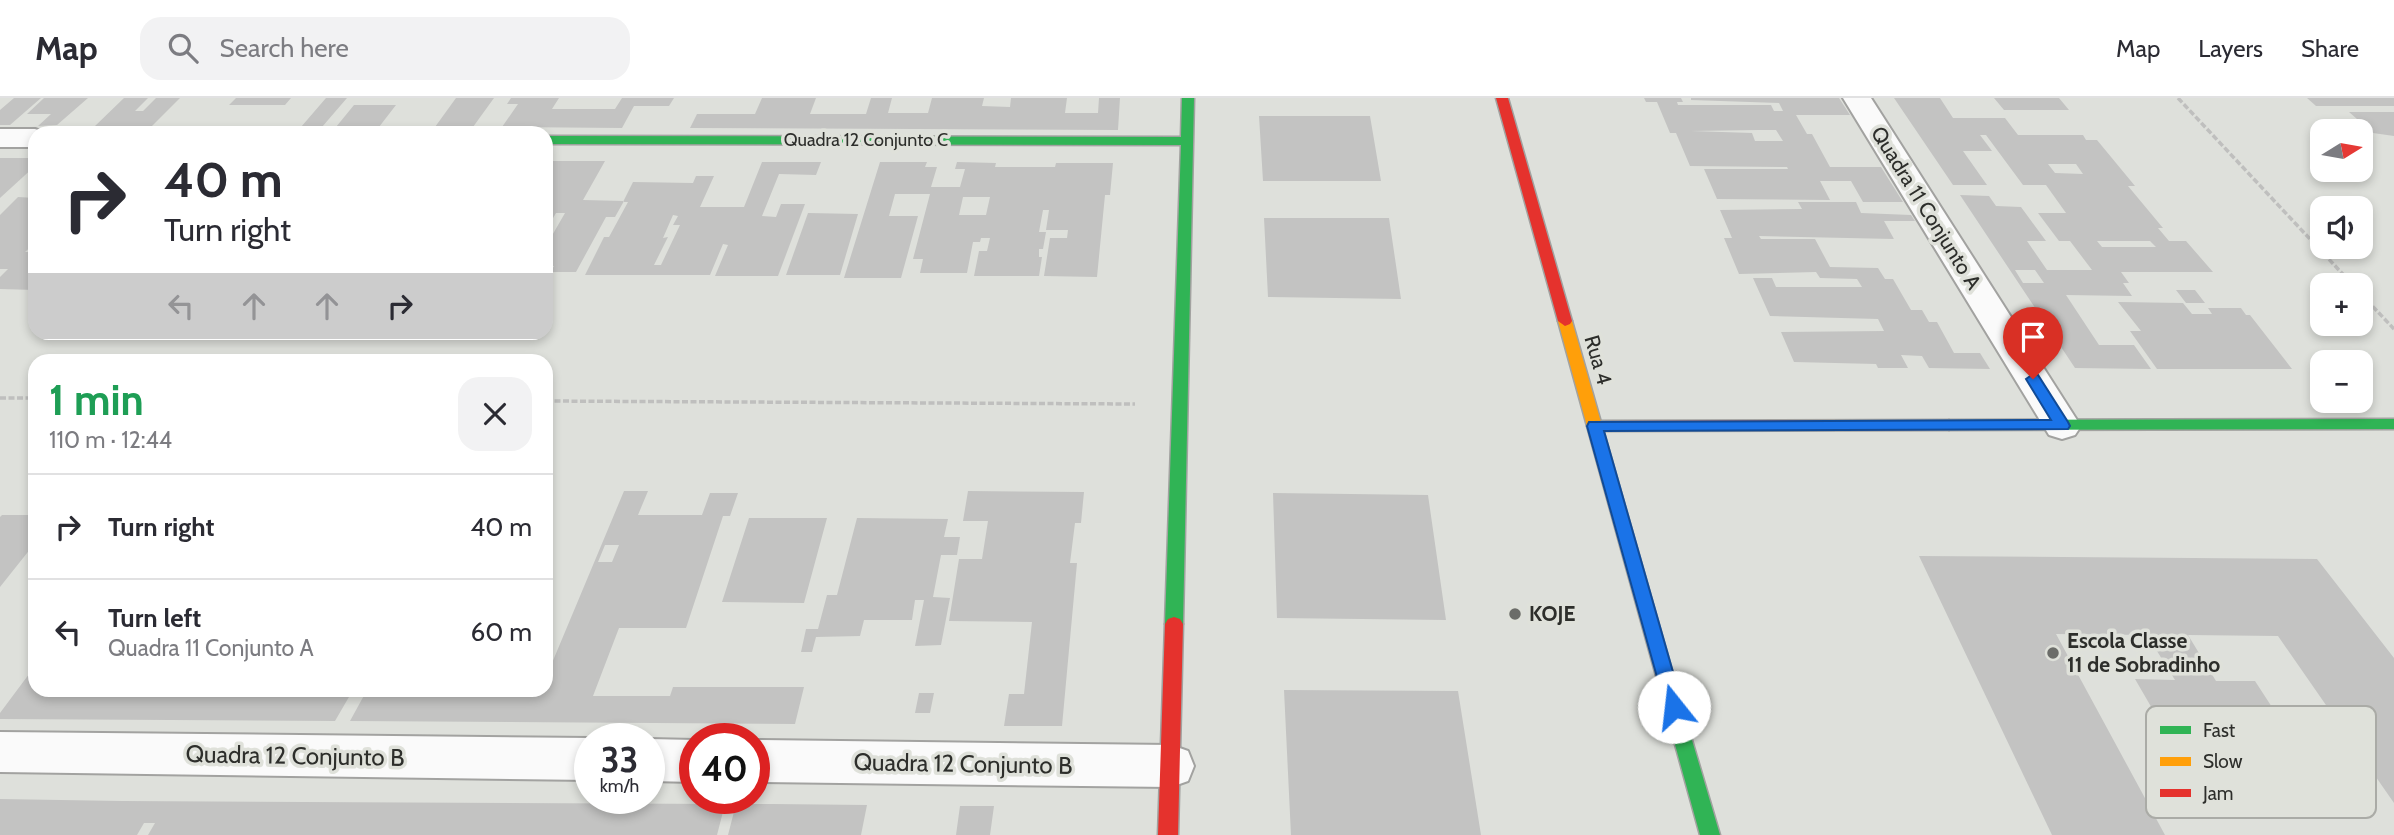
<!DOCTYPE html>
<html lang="en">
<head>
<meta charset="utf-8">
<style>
  body { margin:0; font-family:Cabin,sans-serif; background:#f2f2f3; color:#2b2b33; height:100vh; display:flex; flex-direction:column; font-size:26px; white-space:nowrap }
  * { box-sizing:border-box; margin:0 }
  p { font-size:23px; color:#7c7c81 }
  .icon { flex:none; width:38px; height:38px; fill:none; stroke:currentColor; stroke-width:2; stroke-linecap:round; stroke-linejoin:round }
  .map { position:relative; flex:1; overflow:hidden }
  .side { position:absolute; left:28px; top:256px; width:525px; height:343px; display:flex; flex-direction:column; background:#fff; border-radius:21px; box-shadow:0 4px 10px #0003 }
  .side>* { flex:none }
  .guide { position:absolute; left:28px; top:28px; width:525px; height:214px; border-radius:21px; box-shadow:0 4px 10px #0003; background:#fff; color:#2b2b33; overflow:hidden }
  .needle { width:46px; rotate:79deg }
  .fabs { position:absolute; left:2310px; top:21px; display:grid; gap:14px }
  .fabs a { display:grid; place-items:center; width:63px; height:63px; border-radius:14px; background:#fff; box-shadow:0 4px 10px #0003; font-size:35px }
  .speed { position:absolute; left:574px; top:625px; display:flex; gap:14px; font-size:35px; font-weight:700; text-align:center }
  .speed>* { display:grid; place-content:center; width:91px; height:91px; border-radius:50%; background:#fff; box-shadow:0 4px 10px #0003; line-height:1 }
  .speed small { font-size:18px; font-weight:400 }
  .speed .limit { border:10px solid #d22; background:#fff; color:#111 }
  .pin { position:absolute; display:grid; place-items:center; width:60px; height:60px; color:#fff; margin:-72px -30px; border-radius:50% 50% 50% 0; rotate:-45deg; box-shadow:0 0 7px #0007 }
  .pin .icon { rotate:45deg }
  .me { position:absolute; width:77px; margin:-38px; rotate:344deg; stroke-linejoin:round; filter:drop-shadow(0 0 5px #0008) }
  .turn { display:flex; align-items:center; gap:24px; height:147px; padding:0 21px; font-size:32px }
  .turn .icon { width:91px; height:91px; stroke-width:2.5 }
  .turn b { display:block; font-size:49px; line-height:60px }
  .lanes { display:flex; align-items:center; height:66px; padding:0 21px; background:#0003; justify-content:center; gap:35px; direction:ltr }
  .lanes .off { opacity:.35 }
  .round { display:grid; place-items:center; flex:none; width:74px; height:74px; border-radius:21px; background:#f2f2f3 }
  .overview { display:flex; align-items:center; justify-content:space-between; height:119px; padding:0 21px }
  h1 { font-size:42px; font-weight:700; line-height:52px; color:#1e9e55 }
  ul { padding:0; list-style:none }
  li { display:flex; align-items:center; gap:21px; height:105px; padding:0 21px; border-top:2px solid #e1e1e2 }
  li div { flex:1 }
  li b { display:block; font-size:26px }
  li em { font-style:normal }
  header { display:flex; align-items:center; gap:42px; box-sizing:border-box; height:98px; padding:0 35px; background:#fff; border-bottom:2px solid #e1e1e2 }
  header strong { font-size:33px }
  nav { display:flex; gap:38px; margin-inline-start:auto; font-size:24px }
  .search { width:490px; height:63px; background:#f2f2f3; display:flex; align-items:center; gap:18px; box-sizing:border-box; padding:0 24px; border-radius:21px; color:#7c7c81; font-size:26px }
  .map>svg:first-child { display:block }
  .building { fill:#c3c3c2; fill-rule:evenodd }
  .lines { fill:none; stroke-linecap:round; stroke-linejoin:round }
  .street-casing { stroke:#a2a2a0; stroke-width:4 }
  .fast-casing { stroke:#a2a2a0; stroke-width:3 }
  .slow-casing { stroke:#a2a2a0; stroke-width:3 }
  .jam-casing { stroke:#a2a2a0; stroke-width:3 }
  .path { stroke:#bfbfbe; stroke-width:3.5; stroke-dasharray:6 2.5; stroke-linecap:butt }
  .street { fill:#fafafa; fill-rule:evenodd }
  .fast { fill:#30b455; fill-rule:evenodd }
  .slow { fill:#ff9f0a; fill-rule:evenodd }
  .jam { fill:#e5322d; fill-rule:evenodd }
  .route { fill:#1a73e8; stroke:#114b97; stroke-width:2 }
  .poi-dot { fill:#6b6c69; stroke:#dfe1da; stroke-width:2.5 }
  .labels { text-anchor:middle; stroke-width:7; stroke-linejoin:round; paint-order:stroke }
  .far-street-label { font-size:18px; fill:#2d2e2b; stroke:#dfe1da }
  .street-label { font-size:21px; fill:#2d2e2b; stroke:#dfe1da }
  .poi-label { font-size:21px; font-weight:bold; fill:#2d2e2b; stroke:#dfe1da; text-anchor:start }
  .near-street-label { font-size:24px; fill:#2d2e2b; stroke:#dfe1da }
  .key { fill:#dfe1da; stroke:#aaaba6; stroke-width:2 }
  .key-label { font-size:19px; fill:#2d2e2b }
</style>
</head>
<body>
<header>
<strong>Map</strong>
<div class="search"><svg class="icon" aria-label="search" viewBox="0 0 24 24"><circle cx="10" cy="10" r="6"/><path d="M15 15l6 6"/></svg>Search here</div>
<nav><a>Map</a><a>Layers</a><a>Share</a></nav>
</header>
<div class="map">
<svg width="2394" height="737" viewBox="0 0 2394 737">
  <rect width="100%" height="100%" fill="#dee0db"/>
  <path class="building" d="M14,0H41L10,27H0V12Z
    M44,0H88L57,27L38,28L51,16H27Z
    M124,0H148L135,13H143L156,0H180L152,28H95Z
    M236,0H291L285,7H229Z
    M326,0H347L322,29H301Z
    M456,0H494L473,29H435Z
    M511,0H559L552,11H615L622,0H674L669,8H634L622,30L502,29L518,6H507Z
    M762,0H816L810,16H866L871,0H892L888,15H928L932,0H984L982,8L1010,9L1011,0H1067L1065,15H1098L1099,0H1120L1118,32L690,30L697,16H755Z
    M1644,0H1681L1683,4H1677L1678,7H1771L1774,13H1783L1779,5L1691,2V0H1839L1850,17H1796L1807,36H1812L1830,69H1881L1903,104H1863L1851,83H1820L1830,102L1717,101L1704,71H1788L1787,69L1690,68L1676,35H1670L1657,4H1646ZM1758,32H1776L1783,43H1755L1752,35L1691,33Z
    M1894,0H1940L1953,20H2005L2018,37H2083L2086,42H2097L2135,88H2128L2163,130H2158L2169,143H2186L2213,174H2121L2129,185H2123L2132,198L2066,197L2099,247H2134L2151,271L2075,270L1960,97L1989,98L1996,108L2021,109L2046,143H2027L2047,172H2092L2070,143H2059L2038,115H2066L2046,87H2023L1986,37H1980L1992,53H1963L1987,87H1953ZM2048,66H2076L2083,76L2055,75ZM2097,143H2150L2156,149H2102ZM2015,172H2035L2044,185H2023Z
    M1994,0H2059L2069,12H2004Z
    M2307,0H2394V8H2316Z
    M354,7H396L379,29H336Z
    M2349,14H2394V38L2373,35Z
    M1259,18H1370L1381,83H1263Z
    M0,60H35V68L0,100Z
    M546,63H605L583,102L624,103L615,119H606L576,174H550L554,168H546V148L565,115H556L546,132Z
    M762,64H821L816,77L779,76L762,118L776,119L781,106H805L778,178H715L728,147L723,146L710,177H585L604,139H609L628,104H623L633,84L693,85L696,78H714L700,109H744ZM673,117L678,118L673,127H680L661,167H654L668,139L663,140Z
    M880,64H927L925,69H937L931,89H960L965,71H955L957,64L996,65L995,69H1055L1056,65H1113L1110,97H1105L1097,179L1044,178L1050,140H1067L1068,132H1046L1049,112H1043L1039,134H1046L1043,151H1039V159H1042L1039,178H974L979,153H987L990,140H981L980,144H973L967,175H920L923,161H913L930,96H895L889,118H918L901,180H844ZM963,99H990L986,117H959Z
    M18,99L35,100V145L25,154H31L35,150V192L0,191V179L8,171H0V117Z
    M1798,104H1856L1861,115L1911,117L1915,123H1884L1894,141L1759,138L1761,141H1815L1830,169L1878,170L1885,181H1893L1911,212H1922L1929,224H1937L1954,255H1980L1990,271L1929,270L1922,258L1901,257L1908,270H1878L1876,266L1794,264L1781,234L1884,233L1878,221L1770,218L1753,180H1772L1776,189H1862L1857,181L1820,180L1816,174L1739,176L1724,140H1732L1720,112L1802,111Z
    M808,115L858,116L840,177H786Z
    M1264,120H1389L1401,201L1268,199Z
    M2176,192H2195L2205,205H2186Z
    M2118,204L2183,205L2192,216H2212L2208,210H2241L2246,217H2250L2292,271H2157L2130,233H2141Z
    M624,393H648L638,417H702L710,395H738L730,418H723L686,530H619L593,598H670L673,589H804L795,626L350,623L367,592H546V565H552ZM605,447H619L612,464H598Z
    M968,393L1084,394L1081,425H1075L1070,465H1077L1062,628H1004L1009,596H1024L1032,524L949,523L959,461H982L988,423H963Z
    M1273,395L1428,397L1446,522L1277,520Z
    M2,417H35V445L0,489V419Z
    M749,420H827L804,505L722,504Z
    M857,420L948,421L944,439H960L957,457H941L933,499L950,500L941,547L915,548L924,502H915L912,522H864L860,538L816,539L812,554H801L806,531H818L827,497H837Z
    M1919,458L2317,461L2394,560V705L2278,538L2188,537L2216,583H2255L2324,689L2197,688L2135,581L2175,582L2147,537L2056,536L2165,737H2052Z
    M35,568V592H353L335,623L0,621V615Z
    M1284,592L1458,593L1481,737H1291Z
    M919,595H934L930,615H915Z
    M0,701L122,703L725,706L717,737H148L155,725H144L137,737H0Z
    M736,706H773L867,707L861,737H728Z
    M960,708H994L990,737H956Z"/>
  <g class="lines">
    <defs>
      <path id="street" d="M1843,0H1871L2075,319L2081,328L2075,337L2062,341L2049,337Z
        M0,31H35L46,35H35V49H0Z
        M0,634L590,640V682L0,674Z
        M649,641L695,642V684L649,683Z
        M754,642L1171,647L1188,653L1194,668L1188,683L1171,689L754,684Z"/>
      <path id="fast" d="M1182,0H1194L1183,526L1180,531L1174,533L1168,531L1165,526L1181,47L546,46V38L1181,39Z
        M2394,321V331L1949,332L1941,327L1949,322Z
        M1680,624L1687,626L1689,632L1720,737H1700L1671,632L1673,626Z"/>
      <path id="slow" d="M1565,218L1572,223L1689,632L1687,638L1680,640L1673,638L1671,632L1558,223Z"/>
      <path id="jam" d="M1496,0H1508L1572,223L1570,226L1565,228L1558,223Z
        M1949,322L1957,327L1949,332L1595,333L1587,328L1595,323Z
        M1174,519L1180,521L1183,526L1178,737H1158L1165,526L1168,521Z"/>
    </defs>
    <use href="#street" class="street-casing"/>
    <use href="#fast" class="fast-casing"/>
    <use href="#slow" class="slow-casing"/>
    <use href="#jam" class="jam-casing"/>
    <path class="path" d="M2178,0L2353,187
      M2361,196L2394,231
      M0,300H35
      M546,303L1135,306"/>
    <use href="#street" class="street"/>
    <use href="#fast" class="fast"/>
    <use href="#slow" class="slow"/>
    <use href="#jam" class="jam"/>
  </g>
  <path class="route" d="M2033,276L2038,277L2068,324L2070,328L2068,331L1604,333L1683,609L1680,615L1674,617L1667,615L1587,328L1589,324L2051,322L2026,281Z"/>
  <g class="poi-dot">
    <circle cx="1515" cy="516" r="7"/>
    <circle cx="2053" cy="555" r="7"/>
  </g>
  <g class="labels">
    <g class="far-street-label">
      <text x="866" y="48">Quadra 12 Conjunto C</text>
    </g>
    <g class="street-label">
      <text transform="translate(1926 110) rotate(58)" y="7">Quadra 11 Conjunto A</text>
      <text transform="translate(1598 262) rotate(74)" y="7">Rua 4</text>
    </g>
    <g class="poi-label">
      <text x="1529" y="523">KOJE</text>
      <text x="2067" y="550">Escola Classe<tspan x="2067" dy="24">11 de Sobradinho</tspan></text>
    </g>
    <g class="near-street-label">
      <text transform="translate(295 658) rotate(1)" y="8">Quadra 12 Conjunto B</text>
      <text transform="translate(963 666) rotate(1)" y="8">Quadra 12 Conjunto B</text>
    </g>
  </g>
  <rect x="2146" y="608" width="230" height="112" rx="10" class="key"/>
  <rect x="2160" y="628" width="31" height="8" fill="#30b455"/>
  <rect x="2160" y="659" width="31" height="9" fill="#ff9f0a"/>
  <rect x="2160" y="691" width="31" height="8" fill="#e5322d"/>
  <g class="key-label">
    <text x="2203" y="639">Fast</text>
    <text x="2203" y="670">Slow</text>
    <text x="2203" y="702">Jam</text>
  </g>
</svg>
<div class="fabs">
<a><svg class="needle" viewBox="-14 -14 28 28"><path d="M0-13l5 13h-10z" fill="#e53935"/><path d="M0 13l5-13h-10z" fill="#7c7c81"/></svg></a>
<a><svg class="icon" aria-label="sound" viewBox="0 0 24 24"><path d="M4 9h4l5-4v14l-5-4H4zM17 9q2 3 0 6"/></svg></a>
<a>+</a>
<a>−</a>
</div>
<div class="speed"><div>33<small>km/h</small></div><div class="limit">40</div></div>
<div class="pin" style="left:2033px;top:281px;background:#d93025"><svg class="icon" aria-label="arrive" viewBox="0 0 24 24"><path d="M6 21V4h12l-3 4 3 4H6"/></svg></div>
<svg class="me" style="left:1674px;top:609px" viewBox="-20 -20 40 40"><circle r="19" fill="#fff"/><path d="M0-13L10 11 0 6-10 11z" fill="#1a73e8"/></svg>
<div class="guide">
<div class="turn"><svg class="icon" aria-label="right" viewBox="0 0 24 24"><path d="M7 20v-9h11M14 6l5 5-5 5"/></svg><div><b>40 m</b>Turn right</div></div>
<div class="lanes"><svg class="icon off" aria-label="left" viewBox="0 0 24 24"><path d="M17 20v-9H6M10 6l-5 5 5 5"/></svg><svg class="icon off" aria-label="ahead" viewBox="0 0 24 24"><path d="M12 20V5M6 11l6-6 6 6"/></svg><svg class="icon off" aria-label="ahead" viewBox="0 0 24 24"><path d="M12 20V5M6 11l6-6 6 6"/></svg><svg class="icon" aria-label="right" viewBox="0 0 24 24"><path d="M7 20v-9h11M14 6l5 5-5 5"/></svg></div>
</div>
<section class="side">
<div class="overview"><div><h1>1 min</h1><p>110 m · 12:44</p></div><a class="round"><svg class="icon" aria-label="close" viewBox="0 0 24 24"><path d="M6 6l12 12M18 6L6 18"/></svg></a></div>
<ul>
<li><svg class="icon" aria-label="right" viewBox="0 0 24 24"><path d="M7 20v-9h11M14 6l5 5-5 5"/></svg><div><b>Turn right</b></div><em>40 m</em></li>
<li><svg class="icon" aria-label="left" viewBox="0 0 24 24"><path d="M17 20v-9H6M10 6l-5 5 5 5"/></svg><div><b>Turn left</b><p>Quadra 11 Conjunto A</p></div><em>60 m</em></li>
</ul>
</section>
</div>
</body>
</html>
